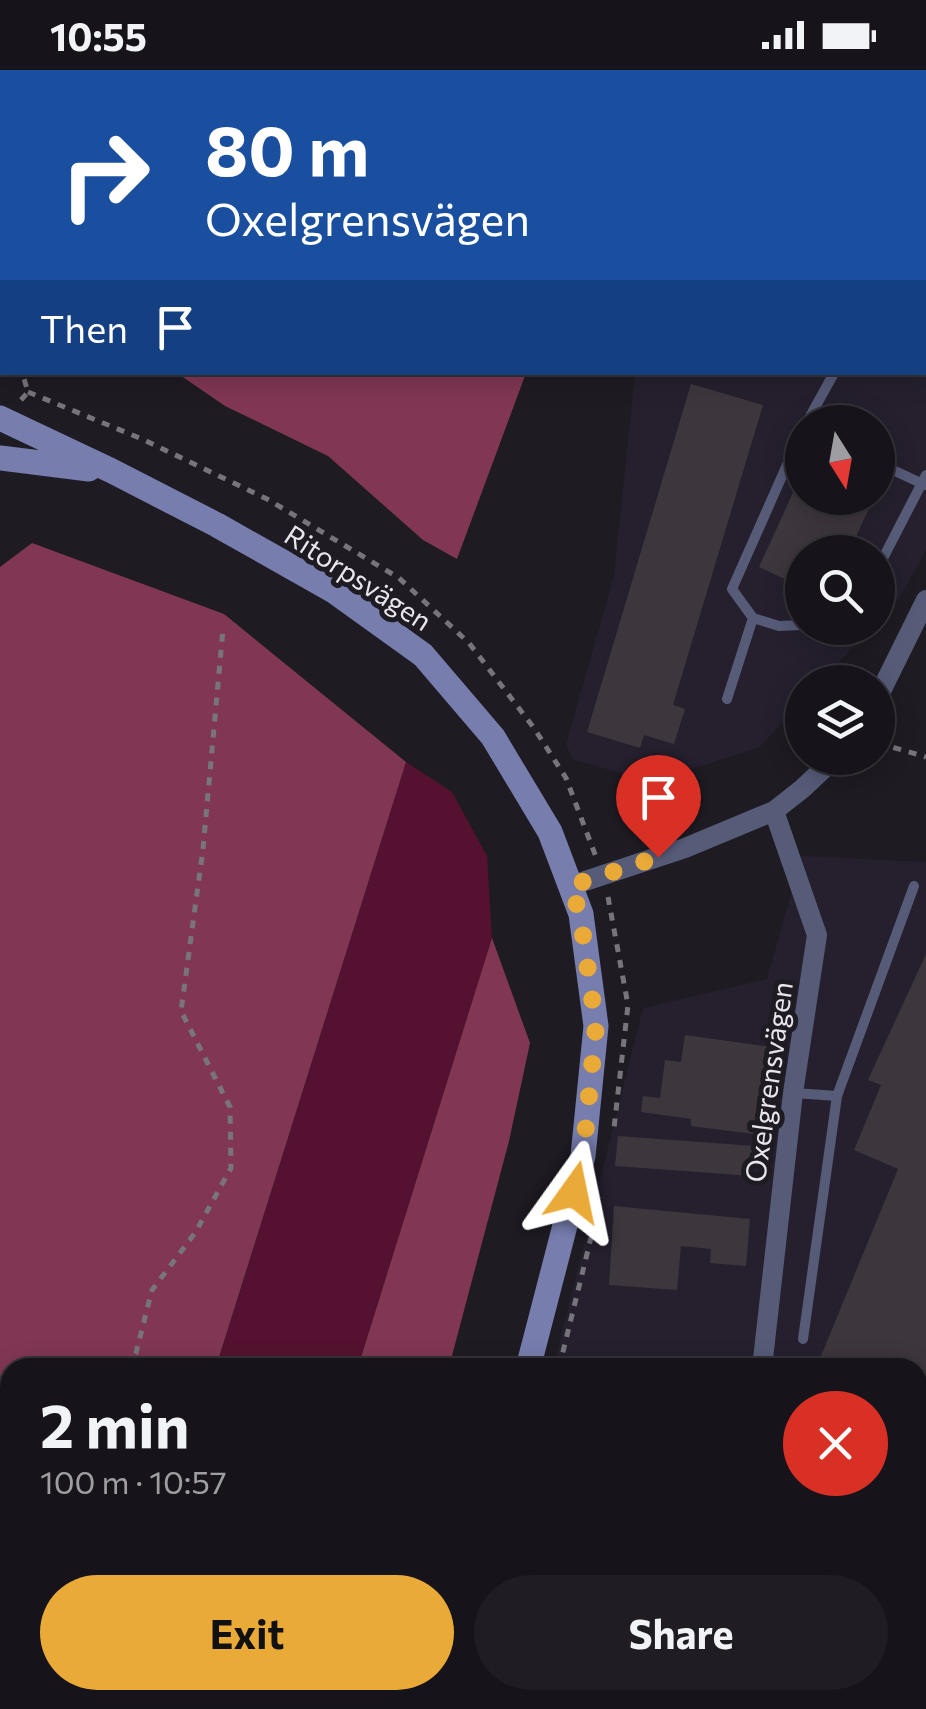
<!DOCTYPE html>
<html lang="en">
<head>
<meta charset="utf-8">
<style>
  body { margin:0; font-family:Commissioner,sans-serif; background:#1f1d23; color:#f1f3f6; height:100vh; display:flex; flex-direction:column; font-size:38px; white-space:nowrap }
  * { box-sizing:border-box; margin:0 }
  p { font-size:32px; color:#9e9ea2 }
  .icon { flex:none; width:55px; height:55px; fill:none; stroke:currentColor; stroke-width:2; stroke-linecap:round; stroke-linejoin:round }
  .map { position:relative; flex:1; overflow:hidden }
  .sheet { position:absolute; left:0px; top:1288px; width:928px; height:352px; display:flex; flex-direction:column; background:#16141a; border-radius:30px 30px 0 0; box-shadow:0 5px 25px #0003,0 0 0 2px #353339 }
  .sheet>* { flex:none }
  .top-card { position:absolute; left:0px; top:0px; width:928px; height:305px; box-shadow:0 5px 25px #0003,0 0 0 2px #353339; background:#1a4fa0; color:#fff; overflow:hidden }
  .needle { width:65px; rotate:169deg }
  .fabs { position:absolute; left:785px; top:335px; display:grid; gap:20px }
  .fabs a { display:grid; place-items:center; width:110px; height:110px; border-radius:50%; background:#16141a; box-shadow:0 5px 25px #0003,0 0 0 2px #353339; font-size:50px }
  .pin { position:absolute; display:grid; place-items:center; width:85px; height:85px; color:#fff; margin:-102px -42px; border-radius:50% 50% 50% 0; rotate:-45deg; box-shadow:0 0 10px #0007 }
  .pin .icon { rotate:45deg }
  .me { position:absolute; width:110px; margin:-55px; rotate:12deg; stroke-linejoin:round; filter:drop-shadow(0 0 8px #0008) }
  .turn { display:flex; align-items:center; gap:35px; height:210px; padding:0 40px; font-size:45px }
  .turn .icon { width:130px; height:130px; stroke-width:2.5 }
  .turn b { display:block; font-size:70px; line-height:85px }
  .then { display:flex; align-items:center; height:95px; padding:0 40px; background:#0003; gap:20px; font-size:38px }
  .round { display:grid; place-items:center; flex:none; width:105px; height:105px; border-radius:52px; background:#1f1d23 }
  .head { display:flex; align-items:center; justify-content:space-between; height:170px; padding:0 40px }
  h1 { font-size:60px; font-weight:700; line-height:75px }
  .action { display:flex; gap:20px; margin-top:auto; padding:20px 40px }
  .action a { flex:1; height:115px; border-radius:60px; background:#eaaa38; color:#111; font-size:40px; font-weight:700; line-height:115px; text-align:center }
  .action a+a { background:#1f1d23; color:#f1f3f6 }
  .status { display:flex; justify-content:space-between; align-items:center; height:70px; padding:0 50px; background:#16141a; direction:ltr }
  .status svg { height:28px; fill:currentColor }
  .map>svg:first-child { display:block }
  .built { fill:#26202e; fill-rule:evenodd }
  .green { fill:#551230 }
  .forest { fill:#813754 }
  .building { fill:#3e363d }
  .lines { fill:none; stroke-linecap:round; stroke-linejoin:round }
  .path { stroke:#77747b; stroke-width:5; stroke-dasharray:8 8; stroke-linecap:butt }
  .lane { stroke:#565b78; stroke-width:10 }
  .street { stroke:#565b78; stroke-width:20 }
  .secondary { stroke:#777eae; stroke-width:25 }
  .route { stroke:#eaaa38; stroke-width:18; stroke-dasharray:0 32.4 }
  .labels { text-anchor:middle; stroke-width:10; stroke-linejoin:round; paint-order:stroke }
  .street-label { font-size:28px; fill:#e8e6ec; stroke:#1e1b23 }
</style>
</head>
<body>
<div class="status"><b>10:55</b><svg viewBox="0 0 49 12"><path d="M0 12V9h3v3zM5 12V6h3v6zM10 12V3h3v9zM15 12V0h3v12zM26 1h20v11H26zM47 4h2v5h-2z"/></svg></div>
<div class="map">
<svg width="926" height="1639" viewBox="0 0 926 1639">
  <rect width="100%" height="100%" fill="#1e1b23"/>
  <path class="built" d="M872,0H926V480L900,527L878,551V482H802V558H872L820,612H802V632L760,677L651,712L572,689L566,674L614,506L635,303L925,302V2H870ZM802,352H878V428H802Z
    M802,786L926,792V1639H578L573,1630H918V1298H553L643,938L767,909Z"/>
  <path class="green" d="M406,692L452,722L487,786L492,868L358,1297L216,1298Z
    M197,1630H336L338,1639H198Z"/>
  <path class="forest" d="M2,0H639L638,2H2V37L0,34Z
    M177,303H526L457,489L423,470L328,386L225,336Z
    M32,473L224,544L406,692L216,1297L10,1298V1630H197L198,1639H0V497Z
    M492,868L530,973L509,1071L449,1297H358Z
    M336,1630H446L449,1639H338Z"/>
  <path class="building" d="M691,314L763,335L673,635L685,639L674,674L644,665L640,678L587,662Z
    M802,403V428H856L871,434L849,482H802V517L759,497Z
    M926,884V1504H918V1298H816L898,1099L854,1080L881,1015L868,1010Z
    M685,965L772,977L761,1065L691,1056V1049L641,1042L643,1026L660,1028L665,990L681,992Z
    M618,1066L755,1076L753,1106L615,1096Z
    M614,1136L750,1149L746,1196L710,1193L711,1179L681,1176L677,1220L609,1215Z
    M918,1566H926V1639H885L886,1630H918Z"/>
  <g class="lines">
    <path class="path" d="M9,0L10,2
      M28,322L142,369L267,429L399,508L469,573L534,658L566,708L596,787
      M21,330L28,322L22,302
      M878,673L926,687
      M608,827L628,935L614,1058
      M128,1298L136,1283L152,1220L195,1163L231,1098L230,1037L181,941L203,779L223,559
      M559,1298L601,1127
      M110,1630L115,1639
      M588,1630L592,1639"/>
    <path class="lane" d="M807,352L834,303
      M878,393L925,415
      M878,498L926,405
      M753,548L732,519L802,361
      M727,629L753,548L779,556L802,555
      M794,1023L837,1026L914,816
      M803,1269L837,1026"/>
    <path class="street" d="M878,627L926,530
      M570,816L685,778L774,741L802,719L835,688
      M762,1298L793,1023L817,865L774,741
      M751,1630L763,1639
      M796,1639L807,1630"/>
    <path class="secondary" d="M0,348L112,401L217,455L334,521L423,585L493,667L550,762L581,844L596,956L583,1086L528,1298
      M0,388L89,399
      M551,1630L555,1639"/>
  </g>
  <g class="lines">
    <path class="route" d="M574,1122L583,1086L596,956L580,844L570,816L658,787"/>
  </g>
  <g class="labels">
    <g class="street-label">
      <text transform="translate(358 508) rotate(33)" y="10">Ritorpsvägen</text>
      <text transform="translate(769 1012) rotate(-82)" y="10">Oxelgrensvägen</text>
    </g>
  </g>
</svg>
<div class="fabs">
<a><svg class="needle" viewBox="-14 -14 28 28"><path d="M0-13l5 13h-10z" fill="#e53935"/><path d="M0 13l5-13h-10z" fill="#9e9ea2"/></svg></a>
<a><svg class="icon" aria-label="search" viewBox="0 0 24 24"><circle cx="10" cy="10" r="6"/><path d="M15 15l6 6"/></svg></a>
<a><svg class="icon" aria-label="layers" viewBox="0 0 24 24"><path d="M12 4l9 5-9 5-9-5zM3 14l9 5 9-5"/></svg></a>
</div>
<div class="pin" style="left:658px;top:787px;background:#d93025"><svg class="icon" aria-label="arrive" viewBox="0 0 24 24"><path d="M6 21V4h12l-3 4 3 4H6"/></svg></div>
<svg class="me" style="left:574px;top:1122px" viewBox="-20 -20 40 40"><path d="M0-17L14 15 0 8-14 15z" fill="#eaaa38" stroke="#fff" stroke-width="4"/></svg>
<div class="top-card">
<div class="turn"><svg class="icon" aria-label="right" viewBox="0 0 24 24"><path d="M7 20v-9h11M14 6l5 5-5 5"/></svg><div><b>80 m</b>Oxelgrensvägen</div></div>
<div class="then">Then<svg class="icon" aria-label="arrive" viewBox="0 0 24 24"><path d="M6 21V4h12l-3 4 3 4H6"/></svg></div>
</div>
<section class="sheet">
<div class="head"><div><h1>2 min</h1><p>100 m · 10:57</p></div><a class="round" style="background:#d93025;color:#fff"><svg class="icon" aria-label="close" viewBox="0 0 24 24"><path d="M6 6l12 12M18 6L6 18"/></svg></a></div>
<div class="action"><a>Exit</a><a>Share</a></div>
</section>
</div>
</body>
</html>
